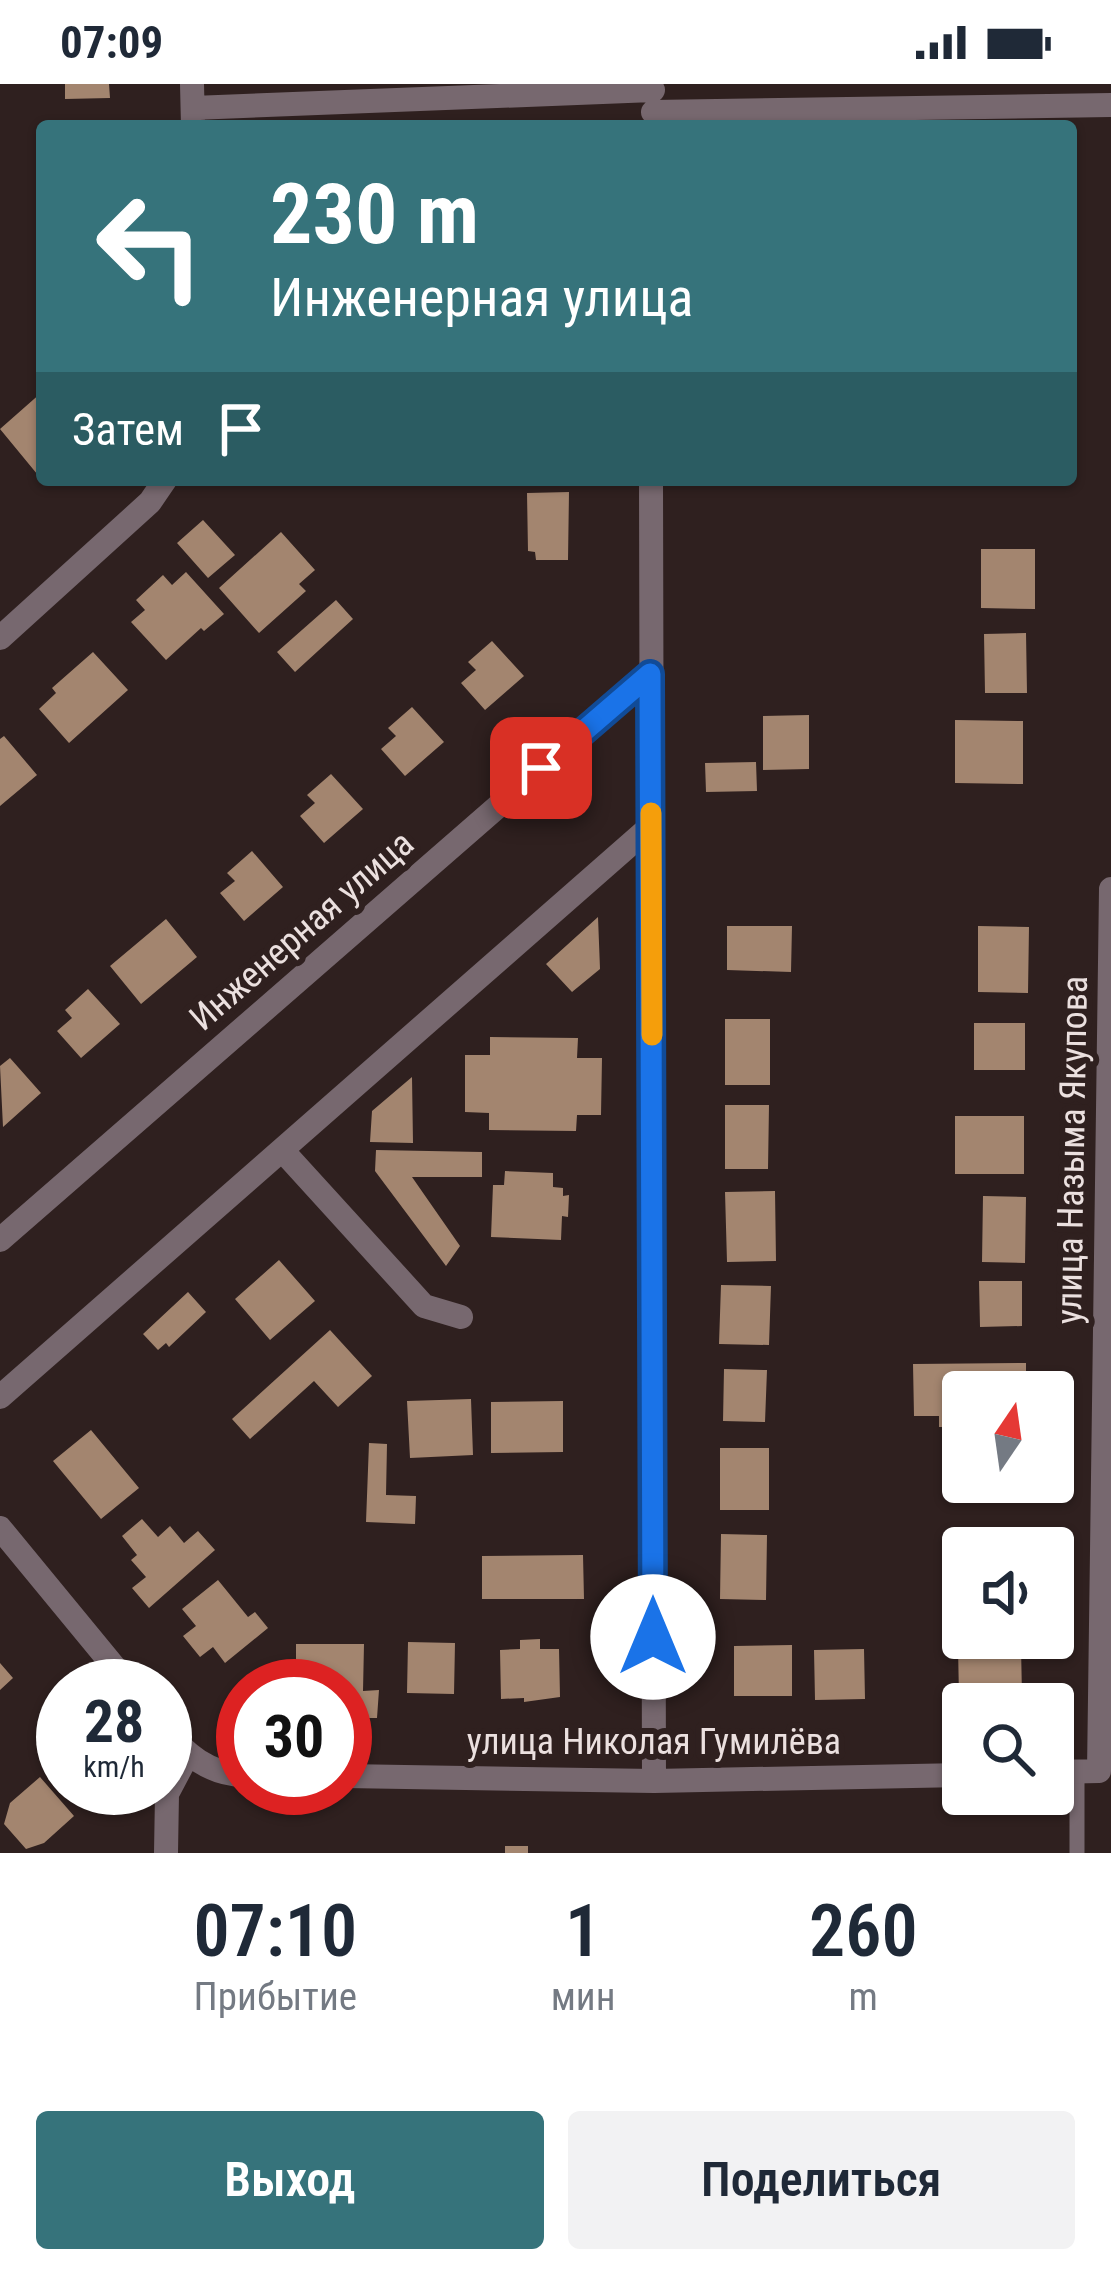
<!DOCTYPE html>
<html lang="ru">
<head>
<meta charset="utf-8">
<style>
  body { margin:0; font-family:"Roboto Condensed",sans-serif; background:#f2f2f3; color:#1f2937; height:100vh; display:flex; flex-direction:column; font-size:45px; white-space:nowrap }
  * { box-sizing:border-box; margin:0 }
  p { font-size:39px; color:#747a83 }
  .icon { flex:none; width:66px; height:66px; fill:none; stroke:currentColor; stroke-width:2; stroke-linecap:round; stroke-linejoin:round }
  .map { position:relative; height:1769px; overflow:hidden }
  .drawer { display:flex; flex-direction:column; background:#fff; flex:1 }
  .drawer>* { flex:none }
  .hud { position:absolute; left:36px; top:36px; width:1041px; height:366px; border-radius:12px; box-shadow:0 3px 9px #0004; background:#36737b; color:#fff; overflow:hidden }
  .needle { width:78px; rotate:13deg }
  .tools { position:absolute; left:942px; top:1287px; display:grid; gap:24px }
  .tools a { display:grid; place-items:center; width:132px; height:132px; border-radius:12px; background:#fff; box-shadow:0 3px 9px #0004; font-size:60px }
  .speed { position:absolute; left:36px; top:1575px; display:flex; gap:24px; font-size:60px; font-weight:700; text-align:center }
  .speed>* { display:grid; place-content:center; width:156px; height:156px; border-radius:50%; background:#fff; box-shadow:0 3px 9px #0004; line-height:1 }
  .speed small { font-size:30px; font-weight:400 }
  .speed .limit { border:18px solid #d22; background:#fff; color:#111 }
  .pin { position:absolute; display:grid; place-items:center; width:102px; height:102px; color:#fff; margin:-51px; border-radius:24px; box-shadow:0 6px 18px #0006 }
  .me { position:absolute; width:132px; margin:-66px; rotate:0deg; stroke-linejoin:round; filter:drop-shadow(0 0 9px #0008) }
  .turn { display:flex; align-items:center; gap:42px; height:252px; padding:0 36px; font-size:54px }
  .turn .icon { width:156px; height:156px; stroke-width:2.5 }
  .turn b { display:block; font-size:84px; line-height:102px }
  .then { display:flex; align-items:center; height:114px; padding:0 36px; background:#0003; gap:24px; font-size:45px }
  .eta { display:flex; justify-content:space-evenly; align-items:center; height:204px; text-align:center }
  .eta b { font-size:72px; font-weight:600; line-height:84px }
  .primary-button { display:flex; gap:24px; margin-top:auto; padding:24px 36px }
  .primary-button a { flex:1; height:138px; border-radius:12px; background:#36737b; color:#fff; font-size:48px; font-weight:600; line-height:138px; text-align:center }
  .primary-button a+a { background:#f2f2f3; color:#1f2937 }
  .status { display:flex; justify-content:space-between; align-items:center; height:84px; padding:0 60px; background:#fff; direction:ltr }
  .status svg { height:33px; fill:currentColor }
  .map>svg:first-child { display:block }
  .building { fill:#a3856f }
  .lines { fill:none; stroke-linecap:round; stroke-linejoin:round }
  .service { stroke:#77686f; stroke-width:15 }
  .minor { stroke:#77686f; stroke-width:24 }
  .route-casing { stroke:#114b97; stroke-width:30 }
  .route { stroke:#1a73e8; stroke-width:21 }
  .slow { stroke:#f59e0b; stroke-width:21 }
  .labels { text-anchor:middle; stroke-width:12; stroke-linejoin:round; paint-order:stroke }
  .street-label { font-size:36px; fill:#ebe0df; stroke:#2f201f }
</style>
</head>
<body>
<div class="status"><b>07:09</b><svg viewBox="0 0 49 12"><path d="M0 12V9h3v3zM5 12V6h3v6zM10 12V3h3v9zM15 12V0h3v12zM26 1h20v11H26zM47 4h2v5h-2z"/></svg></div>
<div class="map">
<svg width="1111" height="1769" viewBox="0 0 1111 1769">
  <rect width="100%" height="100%" fill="#2f201f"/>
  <path class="building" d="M65,0H109L110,14L65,15Z
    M42,308V396L0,345Z
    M569,408L568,476H536L535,468L528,467L527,409Z
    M203,436L235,471L208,494L177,459Z
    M281,448L315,486L299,500L306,507L259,549L219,504Z
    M981,465H1035V525L981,524Z
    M186,488L224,530L204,547L201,544L166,576L131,538L145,526L136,516L163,491L172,501Z
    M336,516L353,535L295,588L277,568Z
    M1026,549L1027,609H985L984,550Z
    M492,557L524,592L485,626L461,599L476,586L468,578Z
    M93,568L128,606L69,659L39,625L56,609L52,604Z
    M412,623L444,658L405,692L381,665L396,652L388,644Z
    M809,631V685L763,686V632Z
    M955,636L1023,637V700L955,699Z
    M4,652L37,691L0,722V655Z
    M756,678L757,707L706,708L705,679Z
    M331,690L363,725L324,759L300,732L315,719L307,711Z
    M252,767L283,803L244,837L220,809L235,797L227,789Z
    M598,833L600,885L572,908L546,880Z
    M166,835L197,873L141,920L110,882Z
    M727,842H792L791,888L727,886Z
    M978,842L1029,843L1028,909L978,908Z
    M88,905L120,940L81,974L57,947L72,934L65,926Z
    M725,935H770V1001H725Z
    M974,939H1025V986H974Z
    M490,953L578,954L577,974H602L601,1031H577L576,1047L489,1046V1029L465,1028V971H490Z
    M10,974L41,1009L3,1043L0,982Z
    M412,993L413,1059L370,1058L372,1027Z
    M725,1021H769L768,1085H725Z
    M955,1032H1024V1090H955Z
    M376,1066L482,1068V1093H412L460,1162L446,1182L375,1087Z
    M505,1087L553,1089V1103L563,1104V1112L569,1111L568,1133L562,1132L561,1156L491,1153L493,1101H504Z
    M775,1107L776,1177L727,1178L725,1108Z
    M983,1112L1026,1113L1025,1179L982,1178Z
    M279,1176L315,1217L270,1256L235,1215Z
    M979,1197H1022V1242L980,1243Z
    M721,1201L771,1202L769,1261L719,1260Z
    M188,1208L206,1228L169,1263L166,1259L158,1266L143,1250Z
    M330,1246L372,1292L338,1323L314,1297L250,1355L232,1335Z
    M1026,1279V1308H963V1343H939V1332H914L913,1280Z
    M724,1285L767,1286L765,1338L723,1337Z
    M471,1315L473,1371L410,1374L407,1317Z
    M563,1317V1368L491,1369V1318Z
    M91,1346L139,1404L101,1435L53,1377Z
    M369,1359L387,1360L386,1411L416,1412L415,1440L366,1438Z
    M957,1363H963V1398H1025V1415L958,1416Z
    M720,1364H769V1426H720Z
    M142,1435L158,1453L170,1442L184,1459L198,1447L215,1466L149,1524L132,1504L146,1493L131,1476L137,1471L122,1452Z
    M721,1450L767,1451L766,1516L720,1515Z
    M583,1471L584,1515H482V1472Z
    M218,1496L248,1533L255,1528L268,1544L225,1579L213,1563L200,1573L183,1552L196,1542L182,1525Z
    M540,1555V1565H559L560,1613L524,1618V1614L501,1615L500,1566L520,1565V1556Z
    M408,1558L455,1559L454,1610L407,1609Z
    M296,1560H364L363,1607L379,1606L377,1634H358L345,1626V1602H296Z
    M792,1561V1612H734V1562Z
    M1021,1562L1022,1612L959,1613L958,1563Z
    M864,1565L865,1615L815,1616L814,1566Z
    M0,1579L13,1594L0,1606Z
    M40,1693L74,1732L44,1759L26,1765L4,1740L10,1719Z
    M505,1762H528V1769H505Z"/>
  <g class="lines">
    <path class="service" d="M1077,1769V1688"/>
    <path class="minor" d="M192,0L193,42
      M193,24L653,6
      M653,28L1111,21
      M651,396L654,1697
      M0,554L150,418L165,396
      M282,1066L424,1222L461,1233
      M0,1156L650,590
      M0,1313L651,742
      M0,1444L130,1602
      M165,1645C185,1670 209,1690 243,1691
      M1053,1688L1099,1687L1111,805
      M345,1692L654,1697L963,1691
      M166,1769L167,1710L187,1672"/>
  </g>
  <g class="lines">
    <defs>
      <path id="route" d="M541,684L650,590L653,1553"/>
    </defs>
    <use href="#route" class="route-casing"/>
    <use href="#route" class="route"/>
    <path class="slow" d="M651,729L652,951"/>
  </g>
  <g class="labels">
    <g class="street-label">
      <text transform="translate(301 846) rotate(-41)" y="13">Инженерная улица</text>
      <text transform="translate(1071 1066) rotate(-89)" y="13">улица Назыма Якупова</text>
      <text x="654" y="1670">улица Николая Гумилёва</text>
    </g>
  </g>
</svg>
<div class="tools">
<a><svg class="needle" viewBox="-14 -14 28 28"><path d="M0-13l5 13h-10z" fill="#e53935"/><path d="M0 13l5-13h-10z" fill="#747a83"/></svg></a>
<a><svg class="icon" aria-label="sound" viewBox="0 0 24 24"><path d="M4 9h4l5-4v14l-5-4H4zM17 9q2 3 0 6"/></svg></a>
<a><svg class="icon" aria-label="search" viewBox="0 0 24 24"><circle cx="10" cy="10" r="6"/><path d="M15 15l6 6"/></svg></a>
</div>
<div class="speed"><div>28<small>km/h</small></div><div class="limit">30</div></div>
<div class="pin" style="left:541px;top:684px;background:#d93025"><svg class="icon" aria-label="arrive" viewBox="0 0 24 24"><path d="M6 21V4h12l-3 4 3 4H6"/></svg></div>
<svg class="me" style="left:653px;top:1553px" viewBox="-20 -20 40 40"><circle r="19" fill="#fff"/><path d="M0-13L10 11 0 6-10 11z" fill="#1a73e8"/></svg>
<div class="hud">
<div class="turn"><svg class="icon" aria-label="left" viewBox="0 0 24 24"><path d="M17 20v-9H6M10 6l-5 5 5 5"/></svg><div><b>230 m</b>Инженерная улица</div></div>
<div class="then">Затем<svg class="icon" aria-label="arrive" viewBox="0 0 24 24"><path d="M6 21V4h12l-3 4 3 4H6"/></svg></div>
</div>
</div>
<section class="drawer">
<div class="eta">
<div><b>07:10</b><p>Прибытие</p></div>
<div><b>1</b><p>мин</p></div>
<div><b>260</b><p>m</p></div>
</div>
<div class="primary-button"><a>Выход</a><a>Поделиться</a></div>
</section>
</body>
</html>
